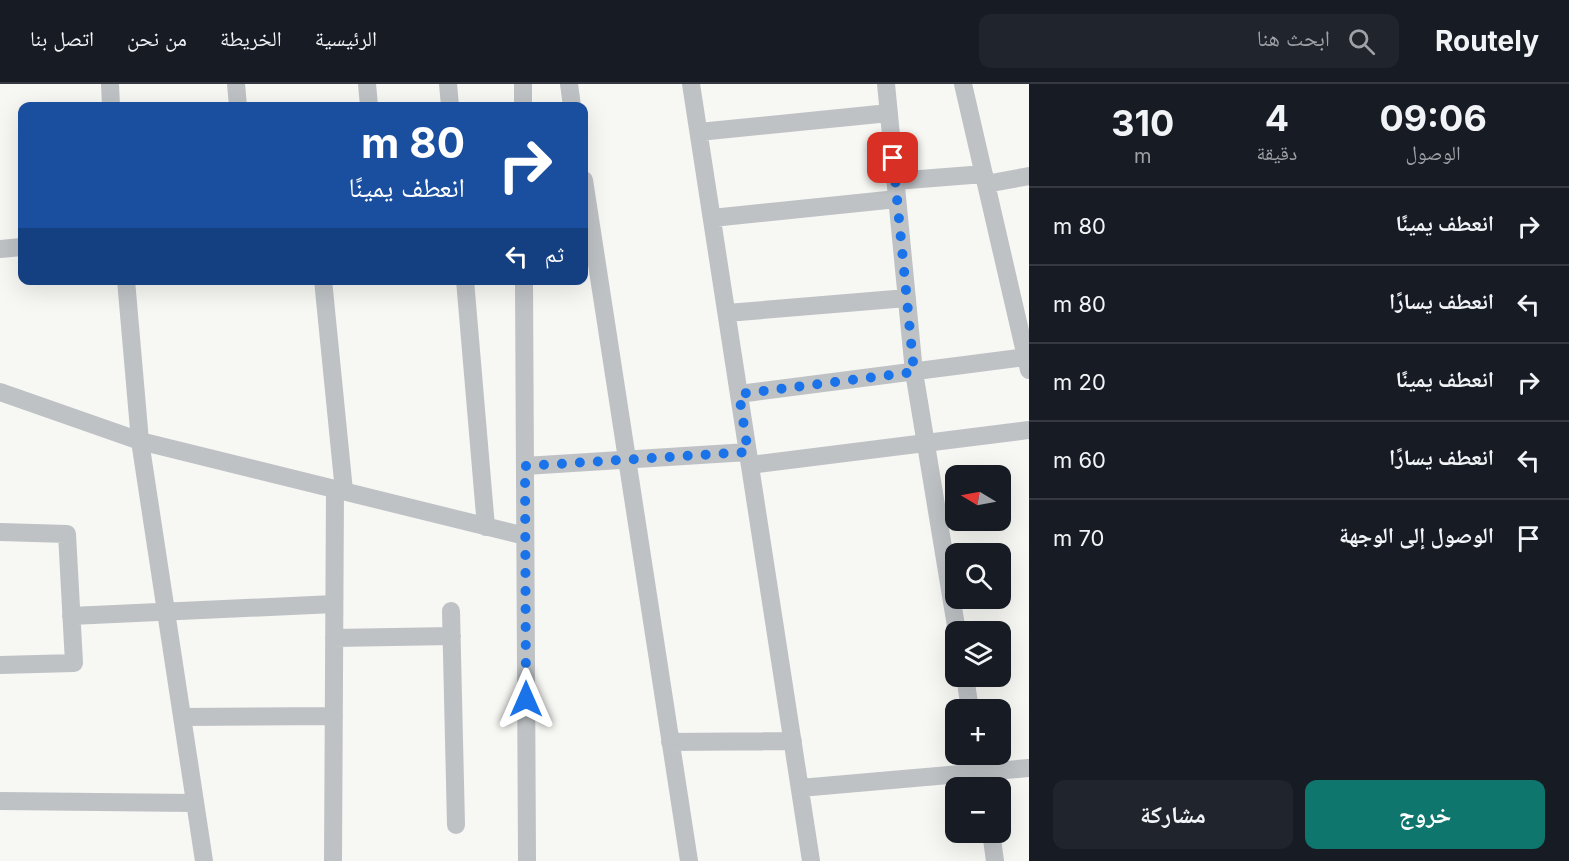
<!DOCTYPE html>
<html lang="ar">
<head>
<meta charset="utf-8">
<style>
  body { margin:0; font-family:Inter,"Noto Naskh Arabic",sans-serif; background:#20242c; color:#f1f3f6; direction:rtl; height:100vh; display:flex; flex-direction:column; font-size:22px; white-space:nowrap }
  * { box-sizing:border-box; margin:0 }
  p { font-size:20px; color:#9ea1a6 }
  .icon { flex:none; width:33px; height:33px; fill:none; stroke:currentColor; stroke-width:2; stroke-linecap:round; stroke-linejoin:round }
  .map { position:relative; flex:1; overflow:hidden; direction:ltr }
  .sheet { display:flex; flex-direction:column; background:#171b24; width:540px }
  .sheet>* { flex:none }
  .banner { position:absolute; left:18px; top:18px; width:570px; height:183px; border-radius:12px; box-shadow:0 6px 24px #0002; direction:rtl; background:#1a4fa0; color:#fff; overflow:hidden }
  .needle { width:39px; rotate:280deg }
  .controls { position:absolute; left:945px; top:381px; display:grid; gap:12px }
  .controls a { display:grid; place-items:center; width:66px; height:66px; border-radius:12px; background:#171b24; box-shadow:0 6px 24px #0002; font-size:30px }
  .pin { position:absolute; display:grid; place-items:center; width:51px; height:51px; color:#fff; margin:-26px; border-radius:12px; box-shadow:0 3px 9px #0006 }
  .me { position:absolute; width:66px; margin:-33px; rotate:0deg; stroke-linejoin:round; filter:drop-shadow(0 0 4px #0008) }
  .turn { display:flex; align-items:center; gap:21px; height:126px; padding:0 24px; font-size:27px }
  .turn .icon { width:78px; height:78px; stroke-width:2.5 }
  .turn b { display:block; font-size:42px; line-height:51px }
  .then { display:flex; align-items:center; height:57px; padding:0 24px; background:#0003; gap:12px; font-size:22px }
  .eta { display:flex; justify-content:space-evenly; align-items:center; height:102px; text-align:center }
  .eta b { font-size:36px; font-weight:700; line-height:42px }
  .action { display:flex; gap:12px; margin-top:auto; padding:12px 24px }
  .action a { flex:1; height:69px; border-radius:12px; background:#0f766e; color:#fff; font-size:24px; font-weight:700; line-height:69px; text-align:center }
  .action a+a { background:#20242c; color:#f1f3f6 }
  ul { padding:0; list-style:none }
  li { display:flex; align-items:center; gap:18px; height:78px; padding:0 24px; border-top:2px solid #363941 }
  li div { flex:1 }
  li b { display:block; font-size:22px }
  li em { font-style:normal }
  header { display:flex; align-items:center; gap:36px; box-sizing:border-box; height:84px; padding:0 30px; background:#171b24; border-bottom:2px solid #363941 }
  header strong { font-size:28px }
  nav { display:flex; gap:33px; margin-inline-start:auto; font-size:21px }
  .search { width:420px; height:54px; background:#20242c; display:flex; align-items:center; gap:15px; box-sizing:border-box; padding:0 21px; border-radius:12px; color:#9ea1a6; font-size:22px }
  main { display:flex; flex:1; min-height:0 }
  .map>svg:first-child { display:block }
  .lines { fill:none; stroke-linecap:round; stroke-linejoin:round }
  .street { stroke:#bec2c5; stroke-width:18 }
  .route { stroke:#1a73e8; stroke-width:10; stroke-dasharray:0 18 }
</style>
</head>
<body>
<header>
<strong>Routely</strong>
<div class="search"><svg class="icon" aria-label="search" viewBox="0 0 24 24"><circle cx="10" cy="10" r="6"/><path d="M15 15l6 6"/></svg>ابحث هنا</div>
<nav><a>الرئيسية</a><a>الخريطة</a><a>من نحن</a><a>اتصل بنا</a></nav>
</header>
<main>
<section class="sheet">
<div class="eta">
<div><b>09:06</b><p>الوصول</p></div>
<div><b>4</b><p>دقيقة</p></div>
<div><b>310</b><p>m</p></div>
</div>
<ul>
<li><svg class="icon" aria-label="right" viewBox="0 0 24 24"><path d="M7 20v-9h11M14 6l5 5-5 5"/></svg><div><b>انعطف يمينًا</b></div><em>80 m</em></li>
<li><svg class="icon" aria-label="left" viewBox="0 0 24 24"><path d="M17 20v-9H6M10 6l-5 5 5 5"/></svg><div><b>انعطف يسارًا</b></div><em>80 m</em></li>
<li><svg class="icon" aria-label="right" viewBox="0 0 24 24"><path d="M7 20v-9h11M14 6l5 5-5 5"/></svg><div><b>انعطف يمينًا</b></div><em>20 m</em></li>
<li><svg class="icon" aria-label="left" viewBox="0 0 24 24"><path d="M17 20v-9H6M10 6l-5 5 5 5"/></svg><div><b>انعطف يسارًا</b></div><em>60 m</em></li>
<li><svg class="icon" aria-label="arrive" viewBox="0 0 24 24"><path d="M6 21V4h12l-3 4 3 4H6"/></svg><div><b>الوصول إلى الوجهة</b></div><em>70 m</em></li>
</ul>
<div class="action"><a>خروج</a><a>مشاركة</a></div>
</section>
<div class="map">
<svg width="1029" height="777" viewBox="0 0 1029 777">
  <rect width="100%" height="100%" fill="#f7f7f4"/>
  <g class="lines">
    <path class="street" d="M110,0L111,22
      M236,0L238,22
      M367,0L369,22
      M448,0L450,22
      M523,0V22
      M569,0L572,22
      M691,0L811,777
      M886,0L914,288L957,548
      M963,0L1029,286
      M699,48L889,29
      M584,96L689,777
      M895,97L984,90
      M986,100L1029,92
      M712,134L897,115
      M0,165L22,163
      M126,196L140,357L204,777
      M323,196L344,407
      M465,196L486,443
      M524,196L527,777
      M727,229L907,214
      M0,308L140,357L525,452
      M739,310L1026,273
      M750,381L1029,346
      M525,382L748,368
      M0,448L67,450L74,579L0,581
      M451,527L456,741
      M71,532L334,520
      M334,554L452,552
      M965,592L970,626
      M182,633L334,632
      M670,658L793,657
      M978,670L983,704
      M800,704L1029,684
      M0,717L195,719
      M991,748L995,777
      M333,777L335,405"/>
  </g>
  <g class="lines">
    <path class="route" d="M526,615L525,382L748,368L739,310L914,288L893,74"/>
  </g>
</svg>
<div class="controls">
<a><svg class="needle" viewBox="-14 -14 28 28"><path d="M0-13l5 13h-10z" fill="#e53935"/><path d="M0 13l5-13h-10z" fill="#9ea1a6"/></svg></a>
<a><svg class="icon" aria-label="search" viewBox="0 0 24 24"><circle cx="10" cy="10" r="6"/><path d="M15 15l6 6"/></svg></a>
<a><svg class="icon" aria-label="layers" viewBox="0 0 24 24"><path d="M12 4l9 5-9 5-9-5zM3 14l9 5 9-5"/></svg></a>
<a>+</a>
<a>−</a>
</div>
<div class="pin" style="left:893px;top:74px;background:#d93025"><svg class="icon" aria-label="arrive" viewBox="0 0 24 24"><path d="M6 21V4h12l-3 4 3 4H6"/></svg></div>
<svg class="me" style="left:526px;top:615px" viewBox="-20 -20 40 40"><path d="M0-17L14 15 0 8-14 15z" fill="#1a73e8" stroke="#fff" stroke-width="4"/></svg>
<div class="banner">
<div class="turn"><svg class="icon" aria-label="right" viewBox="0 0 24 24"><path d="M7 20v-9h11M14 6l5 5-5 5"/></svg><div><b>80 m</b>انعطف يمينًا</div></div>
<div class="then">ثم<svg class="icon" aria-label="left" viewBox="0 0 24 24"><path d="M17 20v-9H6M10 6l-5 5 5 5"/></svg></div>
</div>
</div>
</main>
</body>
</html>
